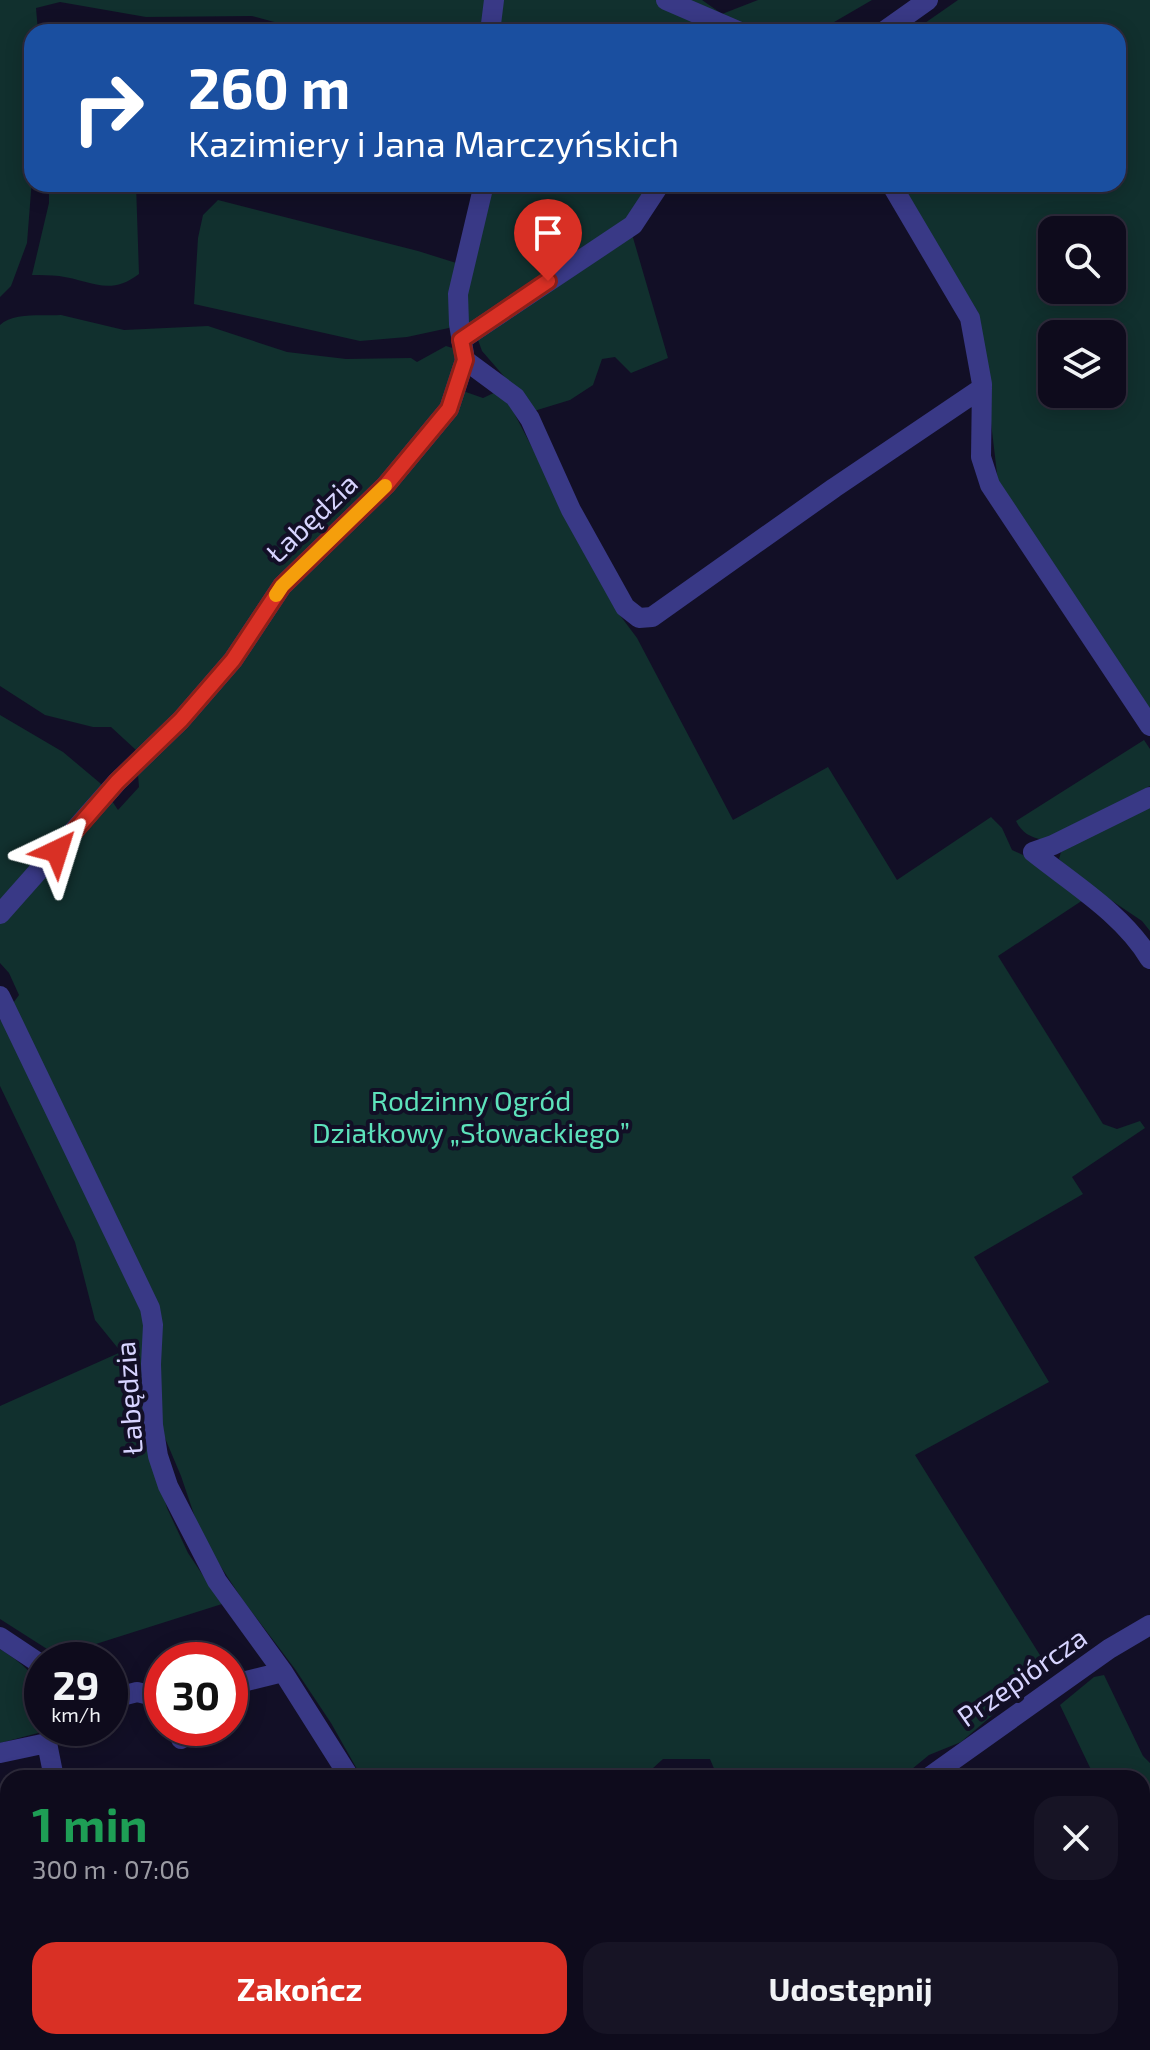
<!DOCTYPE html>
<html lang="pl">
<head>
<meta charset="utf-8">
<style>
  body { margin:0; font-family:"Exo 2",sans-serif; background:#171425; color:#f1f3f6; height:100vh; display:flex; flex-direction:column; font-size:30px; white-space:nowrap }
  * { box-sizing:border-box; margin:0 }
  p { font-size:26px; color:#9b9ba3 }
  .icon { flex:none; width:44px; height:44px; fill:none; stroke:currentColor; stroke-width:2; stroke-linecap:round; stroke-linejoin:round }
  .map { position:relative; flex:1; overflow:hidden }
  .sheet { position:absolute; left:0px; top:1770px; width:1150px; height:280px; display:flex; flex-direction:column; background:#0e0b1c; border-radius:24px 24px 0 0; box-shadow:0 4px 20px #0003,0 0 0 2px #2e2b3b }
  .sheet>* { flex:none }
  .top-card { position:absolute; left:24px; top:24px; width:1102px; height:168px; border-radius:24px; box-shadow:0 4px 20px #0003,0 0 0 2px #2e2b3b; background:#1a4fa0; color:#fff; overflow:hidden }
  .tools { position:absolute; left:1038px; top:216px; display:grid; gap:16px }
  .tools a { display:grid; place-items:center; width:88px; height:88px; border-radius:16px; background:#0e0b1c; box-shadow:0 4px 20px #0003,0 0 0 2px #2e2b3b; font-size:40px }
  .speed { position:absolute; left:24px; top:1642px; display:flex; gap:16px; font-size:40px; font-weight:700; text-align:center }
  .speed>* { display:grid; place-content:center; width:104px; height:104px; border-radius:50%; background:#0e0b1c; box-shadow:0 4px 20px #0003,0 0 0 2px #2e2b3b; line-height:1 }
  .speed small { font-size:20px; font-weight:400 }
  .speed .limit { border:12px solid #d22; background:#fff; color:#111 }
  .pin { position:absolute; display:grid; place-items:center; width:68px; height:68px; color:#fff; margin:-82px -34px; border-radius:50% 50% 50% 0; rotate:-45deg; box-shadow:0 0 8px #0007 }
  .pin .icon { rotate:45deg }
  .me { position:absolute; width:88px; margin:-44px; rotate:41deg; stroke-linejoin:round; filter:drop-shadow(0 0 6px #0008) }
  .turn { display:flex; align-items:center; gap:28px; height:168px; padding:0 32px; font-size:36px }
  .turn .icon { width:104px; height:104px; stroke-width:2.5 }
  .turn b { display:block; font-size:56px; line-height:68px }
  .round { display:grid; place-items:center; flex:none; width:84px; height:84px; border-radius:24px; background:#171425 }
  .summary { display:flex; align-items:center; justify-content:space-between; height:136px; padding:0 32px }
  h1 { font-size:48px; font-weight:700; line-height:60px; color:#1e9e55 }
  .primary-button { display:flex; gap:16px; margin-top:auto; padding:16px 32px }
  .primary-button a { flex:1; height:92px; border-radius:24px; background:#d93025; color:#fff; font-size:32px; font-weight:700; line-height:92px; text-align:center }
  .primary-button a+a { background:#171425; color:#f1f3f6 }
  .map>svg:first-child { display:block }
  .green { fill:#11302e; fill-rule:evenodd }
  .water { fill:#092144 }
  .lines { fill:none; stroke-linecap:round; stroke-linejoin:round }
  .stream { stroke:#092144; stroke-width:5 }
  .minor { stroke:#393986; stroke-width:20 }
  .route-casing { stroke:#8d1f18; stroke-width:20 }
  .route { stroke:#d93025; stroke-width:14 }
  .slow { stroke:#f59e0b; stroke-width:14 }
  .labels { text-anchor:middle; stroke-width:8; stroke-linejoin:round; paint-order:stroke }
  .street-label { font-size:28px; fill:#d7d4ff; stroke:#120f26 }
  .park-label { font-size:28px; fill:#5de2bb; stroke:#120f26 }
</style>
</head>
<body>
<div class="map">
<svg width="1150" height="2050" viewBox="0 0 1150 2050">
  <rect width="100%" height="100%" fill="#120f26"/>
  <path class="green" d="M0,0H702L722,14L758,0H872L817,32H311L252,16L146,17L60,2L36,8L38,32H32V179L27,243L11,286L0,297Z
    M958,0H1150V710L998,482L978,312L898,184H1118V32H912ZM1052,230H1112V290H1052ZM1052,334H1112V394H1052Z
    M49,184H136L139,274C109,297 90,280 59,276C50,275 41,275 32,275L49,203Z
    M489,184H651L627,217L668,358L631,373L615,357L602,359L593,385L570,400L534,411L482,351L472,323L407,337L360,341L194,304L198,238L203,215L218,200L418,251L469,267Z
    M61,315L124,330L208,326L287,352L346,359L411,358L417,362L446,346L459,350L463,391L483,398L498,391L512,409L619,614L637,638L733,820L828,767L897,880L991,817L1002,828L1012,850L1036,861L1083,900L998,956L1103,1124L1117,1129L1140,1121L1145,1128L1072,1177L1083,1194L974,1257L1049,1382L915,1455L1048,1668L961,1742L929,1755L901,1778H718L710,1759H663L642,1778H362L331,1723L295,1669L242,1599L202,1538L181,1476L162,1431L145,1430L167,1508L188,1553L222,1604L58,1656L0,1619V1406L121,1352L95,1320L75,1242L0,1086V1021L19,995L9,973L0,963V715L63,752L100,783L118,810L139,787L136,750L111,727H93L45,715L0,686V325C13,312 43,316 61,315Z
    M1144,740L1150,749V786L1043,840C1030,837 1022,833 1016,821Z
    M1150,803V931L1142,921L1072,874L1059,859L1061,852Z
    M0,1649C40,1675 45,1685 38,1733L0,1743Z
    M1104,1675L1143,1756L1150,1763V1992L1147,1998L1142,2000V1778H1095L1060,1705L1094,1677Z
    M770,2042H1014L1006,2050H759Z"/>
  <path class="water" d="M34,2042H140L130,2050H36Z"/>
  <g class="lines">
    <path class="stream" d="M1142,1922L1150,1921
      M914,2050L926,2042"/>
    <path class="minor" d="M666,0L740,32
      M490,32L494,0
      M883,32L928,0
      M891,184L970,318L982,384L981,457L990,485L1150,726
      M461,340L633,225L660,184
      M465,360L515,397L530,419L571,510L625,607L639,618L652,617L834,488L982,388
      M1033,852C1073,884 1123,914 1150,959
      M1033,852L1053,845L1150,797
      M0,914L117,782L181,720L233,660L282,586L386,485L449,409L465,360L459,324L458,294L484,184
      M0,996L150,1308L153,1325L151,1364L153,1425L158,1456L168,1486L217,1581L283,1672L350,1778
      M0,1637L42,1665
      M230,1685L283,1672
      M110,1699L137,1692L162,1698
      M178,1728L181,1739
      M47,1743L54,1778
      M0,1753L47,1743L56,1728
      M928,1778L1109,1649L1150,1625
      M502,2042L506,2050
      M612,2050L617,2042"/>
  </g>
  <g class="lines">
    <defs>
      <path id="route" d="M57,851L117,782L181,720L233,660L282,586L386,485L449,409L465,360L461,340L548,281"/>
    </defs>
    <use href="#route" class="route-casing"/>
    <use href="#route" class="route"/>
    <path class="slow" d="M276,595L282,586L385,486"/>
  </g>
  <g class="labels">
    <g class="street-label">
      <text transform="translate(312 518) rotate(-44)" y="10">Łabędzia</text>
      <text transform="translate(129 1398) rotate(-94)" y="10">Łabędzia</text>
      <text transform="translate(1022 1677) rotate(-35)" y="10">Przepiórcza</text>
    </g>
    <g class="park-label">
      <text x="471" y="1111">Rodzinny Ogród<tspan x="471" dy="32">Działkowy „Słowackiego”</tspan></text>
    </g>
  </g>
</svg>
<div class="tools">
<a><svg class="icon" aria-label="search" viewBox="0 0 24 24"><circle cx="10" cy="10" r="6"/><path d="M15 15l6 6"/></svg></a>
<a><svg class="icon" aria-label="layers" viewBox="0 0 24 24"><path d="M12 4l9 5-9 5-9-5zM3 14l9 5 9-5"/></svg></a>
</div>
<div class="speed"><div>29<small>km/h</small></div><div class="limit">30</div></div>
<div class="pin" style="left:548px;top:281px;background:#d93025"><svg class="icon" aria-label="arrive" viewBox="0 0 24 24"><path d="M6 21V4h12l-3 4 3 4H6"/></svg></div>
<svg class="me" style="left:57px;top:851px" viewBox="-20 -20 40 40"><path d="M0-17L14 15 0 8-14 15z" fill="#d93025" stroke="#fff" stroke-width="4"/></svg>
<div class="top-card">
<div class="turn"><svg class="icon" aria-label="right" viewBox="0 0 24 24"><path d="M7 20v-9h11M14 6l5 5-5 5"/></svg><div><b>260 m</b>Kazimiery i Jana Marczyńskich</div></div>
</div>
<section class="sheet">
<div class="summary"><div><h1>1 min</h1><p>300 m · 07:06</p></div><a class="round"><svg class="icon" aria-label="close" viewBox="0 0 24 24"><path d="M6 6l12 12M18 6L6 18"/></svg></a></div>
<div class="primary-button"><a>Zakończ</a><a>Udostępnij</a></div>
</section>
</div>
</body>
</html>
